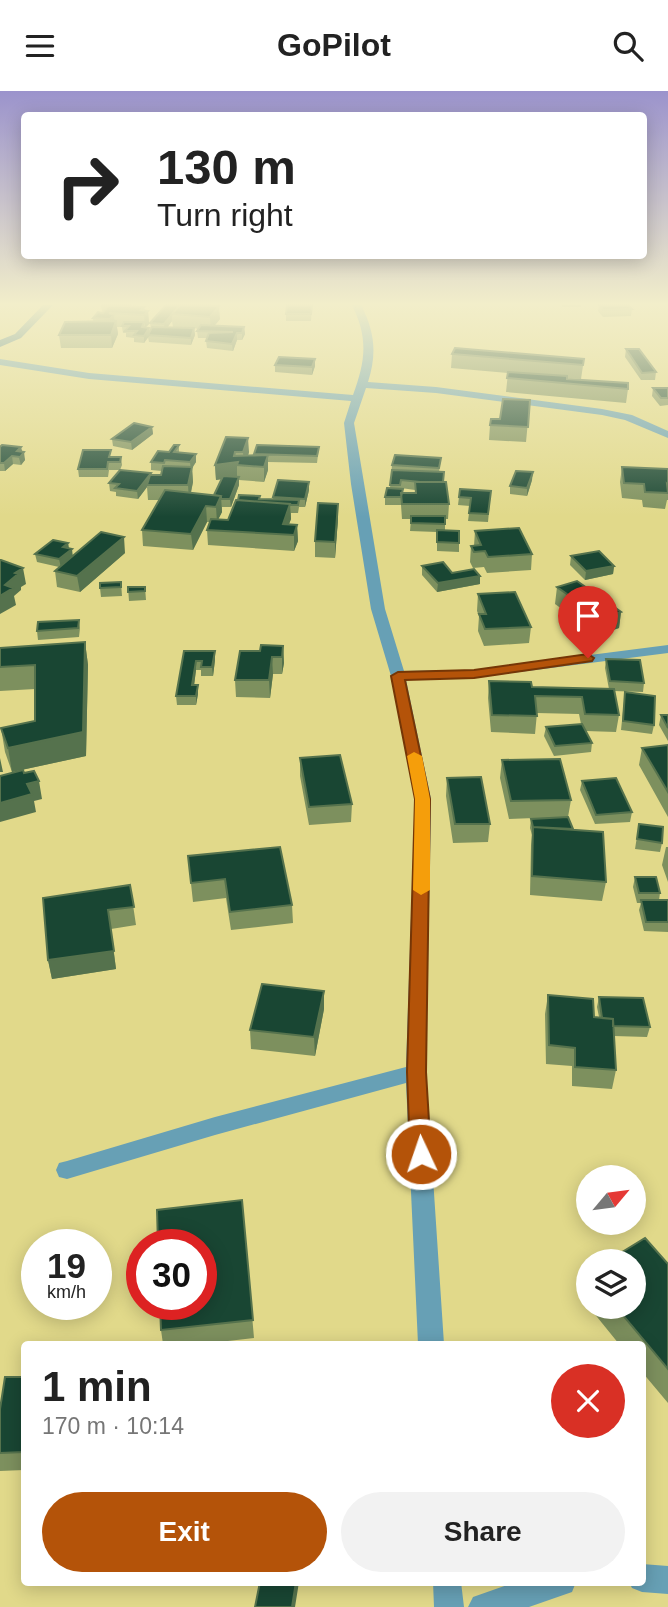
<!DOCTYPE html>
<html lang="en">
<head>
<meta charset="utf-8">
<style>
  body { margin:0; font-family:Arial,sans-serif; background:#f2f2f2; color:#222; height:100vh; display:flex; flex-direction:column; font-size:26px; white-space:nowrap }
  * { box-sizing:border-box; margin:0 }
  p { font-size:23px; color:#767676 }
  .icon { flex:none; width:38px; height:38px; fill:none; stroke:currentColor; stroke-width:2; stroke-linecap:round; stroke-linejoin:round }
  .map { position:relative; flex:1; overflow:hidden }
  .sheet { position:absolute; left:21px; top:1250px; width:625px; height:245px; display:flex; flex-direction:column; background:#fff; border-radius:7px; box-shadow:0 4px 18px #0003 }
  .sheet>* { flex:none }
  .hud { position:absolute; left:21px; top:21px; width:626px; height:147px; border-radius:7px; box-shadow:0 4px 18px #0003; background:#fff; color:#222; overflow:hidden }
  .needle { width:46px; rotate:61deg }
  .fabs { position:absolute; left:576px; top:1074px; display:grid; gap:14px }
  .fabs a { display:grid; place-items:center; width:70px; height:70px; border-radius:50%; background:#fff; box-shadow:0 4px 18px #0003; font-size:35px }
  .speed { position:absolute; left:21px; top:1138px; display:flex; gap:14px; font-size:35px; font-weight:700; text-align:center }
  .speed>* { display:grid; place-content:center; width:91px; height:91px; border-radius:50%; background:#fff; box-shadow:0 4px 18px #0003; line-height:1 }
  .speed small { font-size:18px; font-weight:400 }
  .speed .limit { border:10px solid #d22; background:#fff; color:#111 }
  .pin { position:absolute; display:grid; place-items:center; width:60px; height:60px; color:#fff; margin:-72px -30px; border-radius:50% 50% 50% 0; rotate:-45deg; box-shadow:0 0 7px #0007 }
  .pin .icon { rotate:45deg }
  .me { position:absolute; width:77px; margin:-38px; rotate:357deg; stroke-linejoin:round; filter:drop-shadow(0 0 5px #0008) }
  .turn { display:flex; align-items:center; gap:24px; height:147px; padding:0 21px; font-size:32px }
  .turn .icon { width:91px; height:91px; stroke-width:2.5 }
  .turn b { display:block; font-size:49px; line-height:60px }
  .round { display:grid; place-items:center; flex:none; width:74px; height:74px; border-radius:37px; background:#f2f2f2 }
  .head { display:flex; align-items:center; justify-content:space-between; height:119px; padding:0 21px }
  h1 { font-size:42px; font-weight:700; line-height:52px }
  .action { display:flex; gap:14px; margin-top:auto; padding:14px 21px }
  .action a { flex:1; height:80px; border-radius:42px; background:#b45309; color:#fff; font-size:28px; font-weight:700; line-height:80px; text-align:center }
  .action a+a { background:#f2f2f2; color:#222 }
  header { display:flex; justify-content:space-between; align-items:center; height:91px; padding:0 21px; background:#fff; font-size:32px; font-weight:700 }
  .map>svg:first-child { display:block }
  .lines { fill:none; stroke-linecap:round; stroke-linejoin:round }
  .minor { fill:#67a0b5; fill-rule:evenodd }
  .major { fill:#266b82; fill-rule:evenodd }
  .wall { fill:#7d905e; fill-rule:evenodd }
  .shaded-wall { fill:#55724d }
  .building { fill:#194633; stroke:#55724d; stroke-width:2 }
  .route { fill:#b45309; stroke:#753606; stroke-width:2 }
  .slow { fill:#f59e0b }
</style>
</head>
<body>
<header><svg class="icon" aria-label="menu" viewBox="0 0 24 24"><path d="M4 6h16M4 12h16M4 18h16"/></svg>GoPilot<svg class="icon" aria-label="search" viewBox="0 0 24 24"><circle cx="10" cy="10" r="6"/><path d="M15 15l6 6"/></svg></header>
<div class="map">
<svg width="668" height="1516" viewBox="0 0 668 1516">
  <rect width="100%" height="100%" fill="#e1d98a"/>
  <g class="lines">
    <path class="minor" d="M352,214H361C375,241 377,263 368,291L436,296L602,318L632,324L668,340V347L625,329L602,324L436,302L366,297L354,332L385,518L404,580L474,579L668,554V562L474,587L406,589L431,708L426,981L444,1253H418L406,992L215,1044L67,1088L59,1086L56,1079L59,1072L67,1070L215,1026L406,976L415,708L391,585L371,518L351,393L344,332L351,310L89,288L0,274V268L89,282L353,304C365,271 369,248 352,214Z
      M642,1473L668,1475V1503L642,1501L632,1497L629,1491H642Z
      M433,1491H461L464,1516H434Z
      M516,1491H576L572,1501L529,1516H468L473,1506Z"/>
    <path class="major" d="M43,214H53L21,247L0,256V249L15,243Z"/>
  </g>
  <path class="wall" d="M101,214L144,216L145,220H148L149,233L145,237H149L150,241L151,238L150,232L166,214L220,228L214,235L244,236L245,243L242,249H237L233,260L207,257L206,250L207,247H198L197,240L198,238L194,237L195,244L191,254L149,251L148,246L144,252L134,251V247L126,246V242H123L122,236H117L118,243L112,257H61L59,244L93,231V227L103,221H102ZM172,230L173,236L184,237L167,236Z
    M312,214L311,230H286V223Z
    M562,214H581V216H562Z
    M599,214L632,218L631,225L603,226L598,220Z
    M626,258L656,281L655,289H641L625,266Z
    M452,263L584,268L581,288L567,287V288L628,298L626,312L506,301L508,282L451,277Z
    M315,268V275L312,284L275,281V274Z
    M653,297H668V314L660,315L652,305Z
    M530,309L526,351L489,349L490,334Z
    M152,336L153,343L132,359L113,355L112,348Z
    M226,346L249,361L248,365L254,364V363L319,356L317,372L268,371V379L264,391L239,389V394L231,416H222V421L218,428L228,429L260,408H273V406L309,391V399L305,416H299L298,422H291V428L289,433L297,434L298,450L294,460L208,454L207,439L210,431H207L193,459L143,455L142,439L159,409H148L147,396L138,408L116,405V401L110,400L109,392L152,384H161L162,380L151,379V371L169,361L179,354V361L196,371L192,377L193,391L191,402L214,404L221,388L216,389L215,374Z
    M0,356L22,361L25,369L21,374L13,373L5,380H0Z
    M111,366H121L122,374L120,379H109L108,386H79L78,378Z
    M441,367L439,381L443,391L449,413L448,428H445V439L459,452V461L437,460V441L410,440L411,428H402L401,414H385V406L390,397L392,374ZM401,397L415,399V402H403Z
    M622,376L668,378V409H667L665,418L643,416L642,409L622,407L620,391Z
    M532,389L527,405L510,403V395Z
    M460,398L491,400L488,431L468,430L470,415L458,414Z
    M338,428L335,467L315,466V450Z
    M475,440L532,463L531,479L487,482L484,476L473,477L470,471L471,455H474Z
    M68,452L69,457L73,465L125,462L80,501L57,496L55,480L59,476L37,471L35,463Z
    M571,465L614,475L613,483L585,489L570,474Z
    M422,475L452,482L480,493L437,501L422,484Z
    M121,491L122,505L101,506L100,497Z
    M128,496H145L146,509L129,510Z
    M557,496L621,521L619,537L598,544L555,513Z
    M478,503L531,536L529,552L484,555L478,540L479,525L477,520Z
    M79,529L80,537L79,546L38,549L37,540Z
    M85,551L88,574L86,665L12,681L5,661L1,637L35,630V598L0,600V557Z
    M283,555L284,572L282,583H273L270,607L236,606L235,589L260,560Z
    M184,560L215,569L213,585H201V579H196L194,594H198V603L196,614H177L176,605Z
    M606,568L644,592L643,601L614,600L619,624L616,641L586,640L592,652L591,661L554,665L544,645L546,636L581,633L579,623L537,622L535,643L491,641L488,607L489,590L532,596L609,598L605,577Z
    M625,601L654,634L652,643L621,639Z
    M661,624H668V650L659,634Z
    M668,654V726L639,674L642,657Z
    M300,667L352,713L351,731L309,734L300,685Z
    M502,669L571,709L568,726L572,739L606,791L602,810L530,804L531,754L532,744L530,737L531,728L534,727L509,728L500,687Z
    M447,687L490,733L488,751L453,752L446,705Z
    M582,690L632,721L630,731L595,733L580,699Z
    M639,733L662,752L660,761L635,758Z
    M666,756H668V791L662,774Z
    M188,765L292,814L293,832L231,839L226,807L193,811Z
    M635,786L660,802L659,809H668V841L644,840L639,819L641,812H637L633,796Z
    M130,794L136,834L111,838L116,878L52,888L48,869Z
    M548,904L594,926H599L597,916L599,906L650,936L647,946L614,945L616,979L612,998L572,995V975L546,973L545,923Z
    M324,918L315,965L251,958L250,939Z
    M242,1109L254,1247L202,1253H163L161,1239Z
    M668,1173V1312L642,1281V1253H619L589,1216H634Z
    M588,1181V1215L581,1208L587,1182Z
    M24,1286V1379L0,1380V1318Z"/>
  <path class="shaded-wall" d="M219,215L220,228L211,239L210,226Z
    M144,216L145,223L148,220L149,233L145,237L144,224L141,219Z
    M114,224L115,234L116,230L118,243L112,257L110,228Z
    M172,224V230L165,240L164,233Z
    M244,236L245,243L242,249V242Z
    M149,237L150,244L144,252V245Z
    M194,237L195,244L191,254V247Z
    M237,242V249L233,260L232,253Z
    M315,268V275L312,284V276Z
    M152,336L153,343L132,359L131,351Z
    M248,347L249,361L244,376L243,361Z
    M21,356L23,363L24,361L25,369L21,374L17,360Z
    M235,361L236,372L238,371L237,374V386L216,389L215,374L234,365Z
    M196,363V371L192,377L193,391L189,409L188,394L191,379L190,371Z
    M268,364V379L264,391V376Z
    M12,365L13,373L5,380L4,372Z
    M533,381L532,389L527,405V397Z
    M151,382L152,390L147,394V396L138,408L137,400Z
    M239,386V394L231,416L230,408Z
    M309,391V399L305,416V408Z
    M221,405L222,421L217,431L216,416Z
    M290,413L291,428L285,443L283,433Z
    M338,413V428L335,467V451Z
    M206,415L207,431L193,459L191,443Z
    M297,434L298,450L294,460V444Z
    M124,446L125,462L80,501L77,485Z
    M68,452L69,460L72,458L73,467L61,477L59,468L63,456Z
    M614,475L613,483L585,489L586,480Z
    M23,477L26,493L21,496V499L14,505L16,514L0,523V505L5,494L15,482Z
    M480,485V493L437,501L438,492Z
    M621,521L619,537L598,544L601,527Z
    M85,551L88,574L86,665L12,681L8,657L83,641Z
    M283,555L284,572L282,583V566Z
    M215,560V569L213,585L212,576Z
    M272,566L273,583L270,607L269,589Z
    M196,570V579L193,603L192,594Z
    M198,594V603L196,614V605Z
    M0,667L3,681H0Z
    M39,690L42,708L34,710L36,721L0,731V712L27,693Z
    M108,819L116,878L52,888L48,869Z
    M324,900V918L315,965L314,946Z
    M296,1491H299L295,1516H292Z"/>
  <path class="building" d="M101,214H131L128,215Z
    M109,214L144,216L141,219L148,220L144,224L109,222L114,224L110,228L93,227L98,221L103,222Z
    M166,214H180L164,233L150,232Z
    M180,214H185L219,215L210,226L172,223Z
    M287,214H312L311,223H286Z
    M599,214H628L632,218L603,219Z
    M116,230L111,244H59L65,231Z
    M124,231H144L142,236L149,237L144,245L134,244L137,240H125L129,235H122Z
    M201,234L244,236L242,242H237L232,253L206,250L209,242L233,241L197,240Z
    M152,236L194,237L191,247L148,244Z
    M455,257L584,268L583,274L452,263Z
    M626,258H639L656,281L642,282Z
    M279,266L315,268L312,276L275,274Z
    M508,281L567,285V288L628,292V298L507,287Z
    M653,297H668V307H661Z
    M503,308L530,309L528,336L490,334L491,328H500Z
    M134,332L152,336L131,351L112,348Z
    M226,346L248,347L243,361H235L234,365L268,364L264,376L237,374L238,371L215,374Z
    M2,354L21,356L17,360L24,361L20,366L12,365L4,372H0V356Z
    M174,354H179L174,361L196,363L190,371L165,369L164,372L151,371L158,360L169,361Z
    M257,354L319,356L317,365L254,363Z
    M83,359H111L109,366H121L120,371H108L107,378H78Z
    M395,364L441,367L439,377L392,374Z
    M163,375L192,376L188,394H147L150,384H161Z
    M622,376L668,378V394L667,393L668,402L645,401L644,393L624,392Z
    M120,379L151,382L137,400L115,397L119,393L109,392Z
    M392,379L444,381L443,391H420L401,389L400,394H390Z
    M516,380L533,381L527,397L510,395Z
    M223,385L239,386L230,408H221V405L214,404Z
    M278,389L309,391L305,408L273,406Z
    M415,391H446L449,413H402L401,402H416Z
    M387,397L403,398L401,406H385Z
    M460,398L491,400L488,423L469,422L471,407L459,406Z
    M165,399L221,405L216,416L206,415L191,443L142,439Z
    M239,404L260,405L259,408L299,409L298,414H290V413L238,409Z
    M236,409L290,413L283,433L297,434L294,444L207,439L211,428L228,429Z
    M318,412L338,413L335,451L315,450Z
    M411,425H445V433L411,432Z
    M519,437L532,463L488,466L485,460L474,461L471,455L481,454L475,440Z
    M437,439L459,440V452L437,451Z
    M101,441L124,446L77,485L55,480Z
    M53,449L68,452L63,456L72,458L59,468L35,463Z
    M599,460L614,475L586,480L571,465Z
    M0,469H1L23,477L15,482L18,483L5,494L13,497L0,505Z
    M443,471L452,482L474,478L480,485L438,492L422,475Z
    M577,490L621,521L601,527L557,496Z
    M121,491V496L100,497V492Z
    M128,496H145V500L128,501Z
    M515,501L531,536L485,538L479,523H486L478,503Z
    M79,529L78,537L37,540L38,531Z
    M85,551L83,641L8,657L1,637L35,630V574L0,576V557Z
    M261,554L283,555L282,566H272L269,589H235L240,560H260Z
    M184,560H215L212,576H201L202,570H196L192,594H198L196,605H176Z
    M606,568L640,569L644,592L610,590Z
    M489,590L531,591L532,596L614,598L619,624L585,623L582,606L535,605L537,625L492,624Z
    M625,601L655,605L654,634L623,630Z
    M661,624H668V637Z
    M582,633L592,652L555,655L546,636Z
    M668,654V701L642,657Z
    M340,664L352,713L309,716L300,667Z
    M560,668L571,709L511,710L502,669Z
    M23,679L24,682L34,680L39,690L27,693L32,703L0,712V685Z
    M481,686L490,733H455L447,687Z
    M616,687L632,721L596,724L582,690Z
    M568,726L573,738L533,736L531,728Z
    M639,733L663,736L662,752L637,748Z
    M533,736L603,741L606,791L532,785Z
    M280,756L292,814L230,821L225,788L191,792L188,765Z
    M635,786H656L660,802H639Z
    M130,794L134,816L108,819L114,860L48,869L43,807Z
    M641,809H668V831H646Z
    M262,893L324,900L314,946L250,939Z
    M548,904L593,908L594,926L613,928L616,979L575,976V957L549,954Z
    M599,906L643,907L650,936L613,935V928L602,927Z
    M242,1109L253,1229L161,1239L160,1213H201V1153H158L157,1119Z
    M645,1147L668,1173V1278L616,1216H634V1171H606Z
    M5,1286H24V1361L0,1362V1318Z
    M260,1491H296L292,1516H255Z"/>
  <linearGradient id="sky" x2="0" y2="1"><stop stop-color="#9b93cc"/><stop offset="0.5" stop-color="#f2eeca"/><stop offset="1" stop-color="#f2eeca" stop-opacity="0"/></linearGradient>
  <rect width="668" height="426" fill="url(#sky)"/>
  <path class="route" d="M588,563L594,567L592,570L474,587L405,589L430,708L426,981L431,1063L428,1069L421,1071L413,1069L410,1063L407,981L415,708L391,585L398,581L474,579Z"/>
  <path class="slow" d="M414,661L422,665L430,708V799L421,804L413,799L415,708L407,665Z"/>
</svg>
<div class="fabs">
<a><svg class="needle" viewBox="-14 -14 28 28"><path d="M0-13l5 13h-10z" fill="#e53935"/><path d="M0 13l5-13h-10z" fill="#767676"/></svg></a>
<a><svg class="icon" aria-label="layers" viewBox="0 0 24 24"><path d="M12 4l9 5-9 5-9-5zM3 14l9 5 9-5"/></svg></a>
</div>
<div class="speed"><div>19<small>km/h</small></div><div class="limit">30</div></div>
<div class="pin" style="left:588px;top:567px;background:#d93025"><svg class="icon" aria-label="arrive" viewBox="0 0 24 24"><path d="M6 21V4h12l-3 4 3 4H6"/></svg></div>
<svg class="me" style="left:421px;top:1063px" viewBox="-20 -20 40 40"><circle r="17" fill="#b45309" stroke="#fff" stroke-width="3"/><path d="M0-11L8 9 0 5-8 9z" fill="#fff"/></svg>
<div class="hud">
<div class="turn"><svg class="icon" aria-label="right" viewBox="0 0 24 24"><path d="M7 20v-9h11M14 6l5 5-5 5"/></svg><div><b>130 m</b>Turn right</div></div>
</div>
<section class="sheet">
<div class="head"><div><h1>1 min</h1><p>170 m · 10:14</p></div><a class="round" style="background:#d93025;color:#fff"><svg class="icon" aria-label="close" viewBox="0 0 24 24"><path d="M6 6l12 12M18 6L6 18"/></svg></a></div>
<div class="action"><a>Exit</a><a>Share</a></div>
</section>
</div>
</body>
</html>
